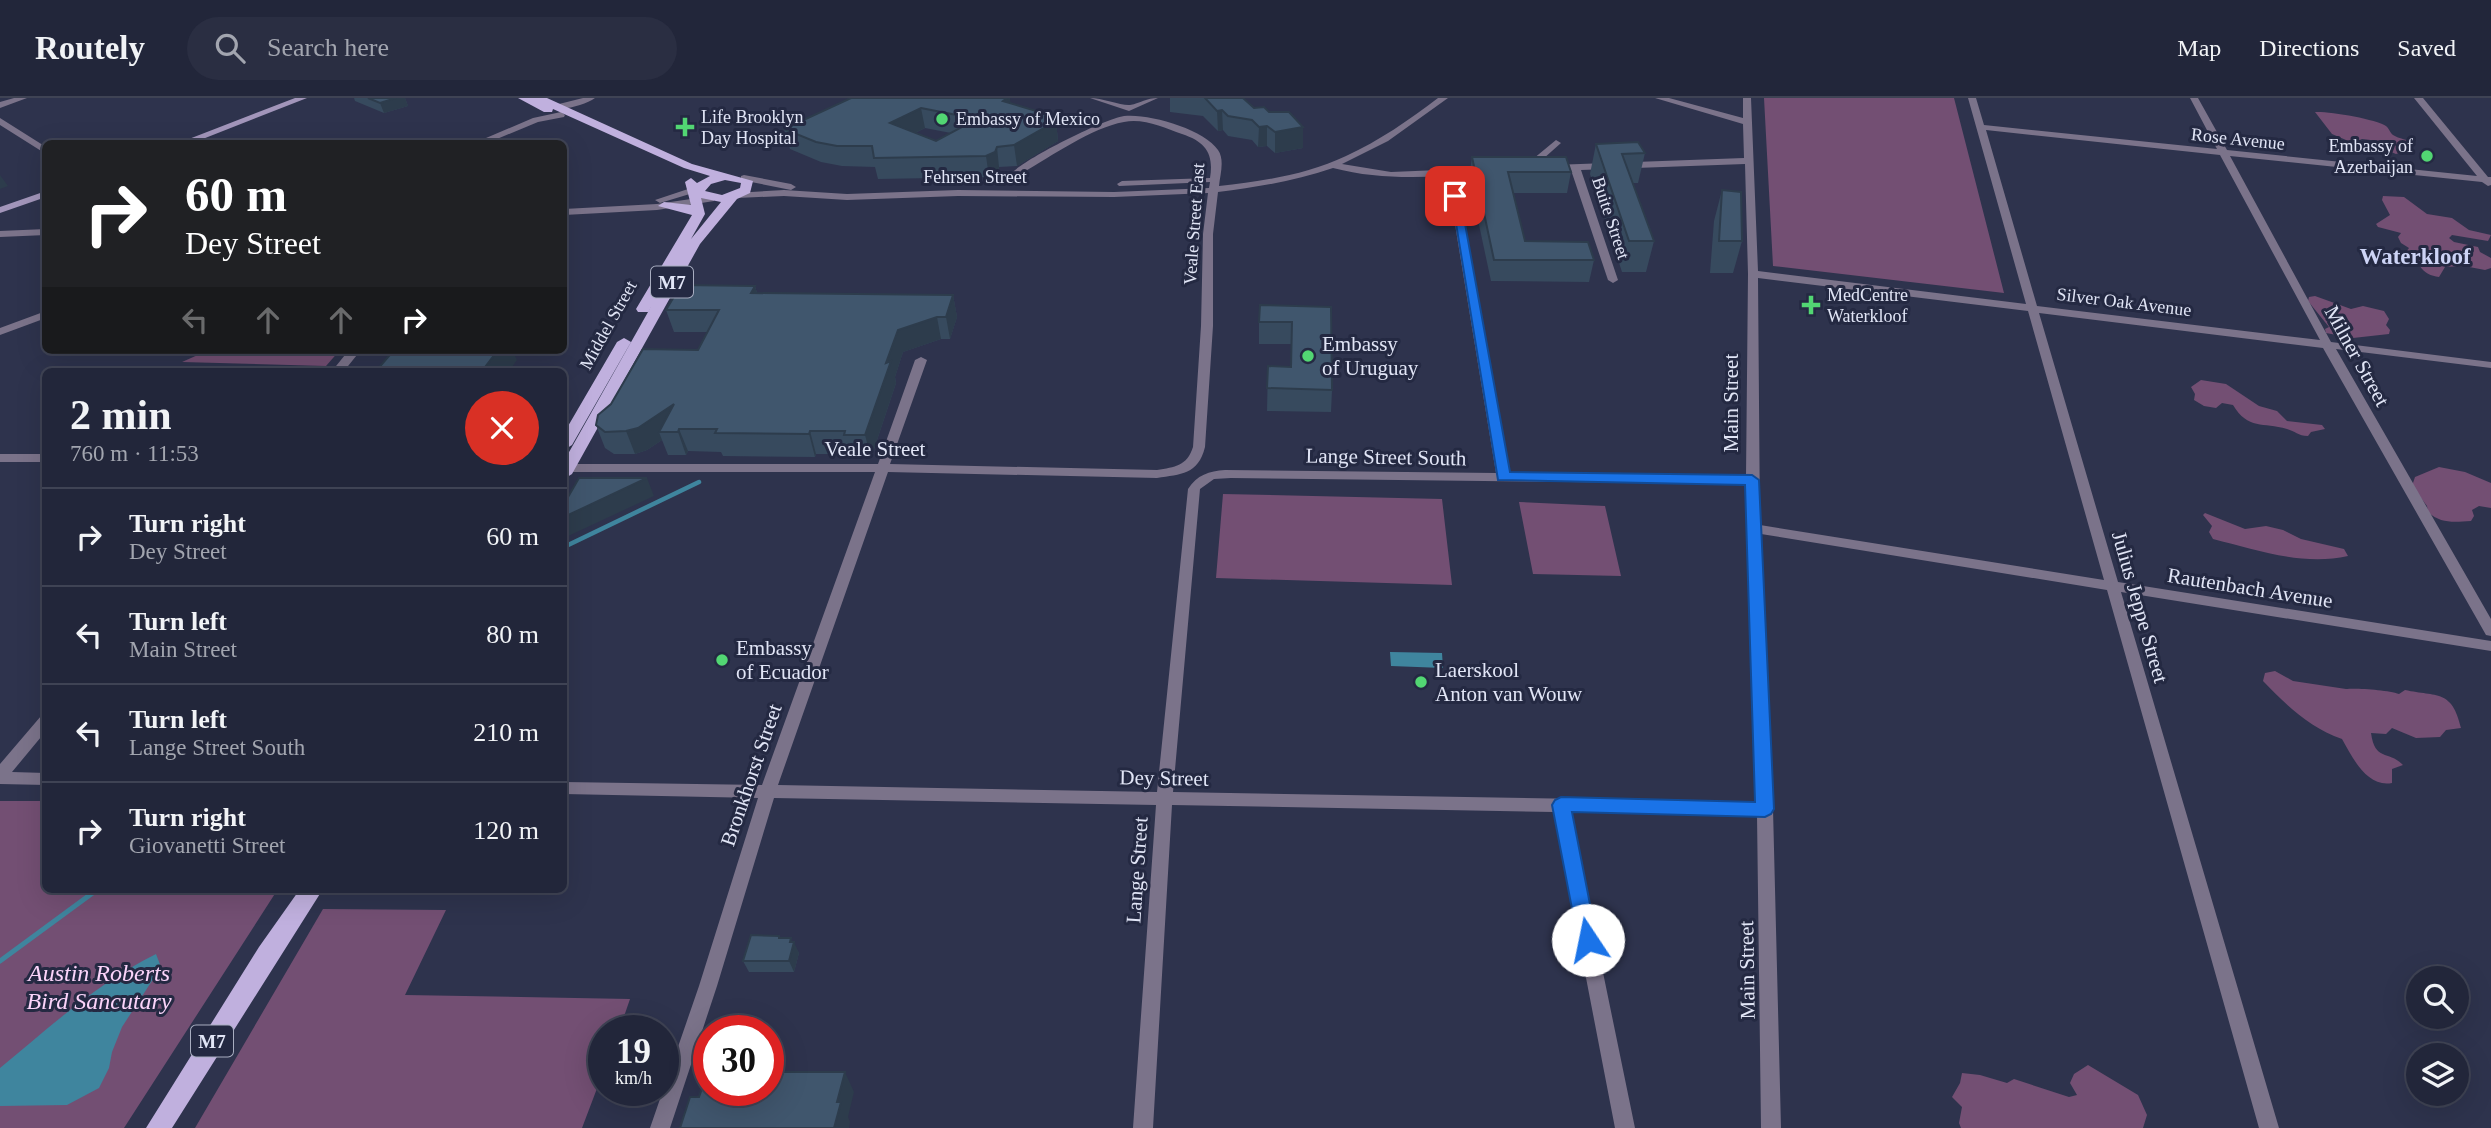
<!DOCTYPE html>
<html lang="en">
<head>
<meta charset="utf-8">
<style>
  body { margin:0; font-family:"Times New Roman",serif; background:#2a2e42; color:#f1f3f6; height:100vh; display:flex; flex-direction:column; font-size:26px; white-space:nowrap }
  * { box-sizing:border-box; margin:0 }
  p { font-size:23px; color:#a2a5af }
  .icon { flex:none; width:38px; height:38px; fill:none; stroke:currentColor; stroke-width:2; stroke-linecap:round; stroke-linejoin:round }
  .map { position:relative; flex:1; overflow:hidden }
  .panel { position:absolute; left:42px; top:270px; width:525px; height:525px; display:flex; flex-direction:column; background:#22263a; border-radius:10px; box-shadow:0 7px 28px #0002,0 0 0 2px #3f4354 }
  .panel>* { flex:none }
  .hud { position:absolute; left:42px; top:42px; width:525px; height:214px; border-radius:10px; box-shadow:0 7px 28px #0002,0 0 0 2px #3f4354; background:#202124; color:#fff; overflow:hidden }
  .fabs { position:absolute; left:2406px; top:868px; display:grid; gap:14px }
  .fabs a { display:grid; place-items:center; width:63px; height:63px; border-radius:50%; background:#22263a; box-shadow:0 7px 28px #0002,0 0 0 2px #3f4354; font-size:35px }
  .speed { position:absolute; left:588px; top:917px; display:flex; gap:14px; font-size:35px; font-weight:700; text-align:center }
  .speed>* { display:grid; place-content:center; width:91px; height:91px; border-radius:50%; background:#22263a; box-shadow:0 7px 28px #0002,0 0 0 2px #3f4354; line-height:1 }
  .speed small { font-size:18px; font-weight:400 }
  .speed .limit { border:10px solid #d22; background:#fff; color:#111 }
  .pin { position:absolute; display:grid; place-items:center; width:60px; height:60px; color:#fff; margin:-30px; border-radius:14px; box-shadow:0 4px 10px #0006 }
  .me { position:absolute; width:77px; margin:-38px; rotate:349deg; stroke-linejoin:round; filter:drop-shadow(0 0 5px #0008) }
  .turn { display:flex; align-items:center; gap:24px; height:147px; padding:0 28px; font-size:32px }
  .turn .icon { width:91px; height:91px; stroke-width:2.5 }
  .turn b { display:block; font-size:49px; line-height:60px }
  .lanes { display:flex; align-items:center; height:66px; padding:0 28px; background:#0003; justify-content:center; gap:35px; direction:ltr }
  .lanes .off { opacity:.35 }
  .round { display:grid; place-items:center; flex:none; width:74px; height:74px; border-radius:37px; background:#2a2e42 }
  .overview { display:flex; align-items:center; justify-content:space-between; height:119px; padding:0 28px }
  h1 { font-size:42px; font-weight:700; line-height:52px }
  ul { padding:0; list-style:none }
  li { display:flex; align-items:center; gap:21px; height:98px; padding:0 28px; border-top:2px solid #3f4354 }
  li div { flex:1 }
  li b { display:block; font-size:26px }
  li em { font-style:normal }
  header { display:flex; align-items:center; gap:42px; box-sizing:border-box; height:98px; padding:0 35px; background:#22263a; border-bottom:2px solid #3f4354 }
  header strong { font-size:33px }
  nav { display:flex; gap:38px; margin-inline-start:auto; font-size:24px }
  .search { width:490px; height:63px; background:#2a2e42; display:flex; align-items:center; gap:18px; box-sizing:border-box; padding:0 24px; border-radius:38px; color:#a2a5af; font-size:26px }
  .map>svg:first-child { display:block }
  .green { fill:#734f73 }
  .water { fill:#3f859e }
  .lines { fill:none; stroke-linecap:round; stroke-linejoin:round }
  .stream-far1 { stroke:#3f859e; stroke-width:4.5 }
  .stream { stroke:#3f859e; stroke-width:5 }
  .street { fill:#7b738a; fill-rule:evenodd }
  .secondary { fill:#a295ba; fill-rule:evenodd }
  .primary { fill:#c0b0de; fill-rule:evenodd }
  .wall { fill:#374a5e; fill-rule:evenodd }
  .shaded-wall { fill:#2d3c4c }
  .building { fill:#40566d; stroke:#2d3c4c; stroke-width:2; fill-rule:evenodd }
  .route { fill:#1a73e8; stroke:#114b97; stroke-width:2 }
  .poi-dot { fill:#52d673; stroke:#242942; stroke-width:2.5 }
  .labels { text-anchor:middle; stroke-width:6; stroke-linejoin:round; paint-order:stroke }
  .far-poi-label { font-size:18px; fill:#e1e5f6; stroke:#242942; text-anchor:start }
  .far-street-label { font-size:18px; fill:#e1e5f6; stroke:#242942 }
  .shield { fill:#242942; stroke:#a8adc0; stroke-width:2 }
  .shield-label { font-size:19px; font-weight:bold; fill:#e1e5f6 }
  .poi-label { font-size:21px; fill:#e1e5f6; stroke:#242942; text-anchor:start }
  .street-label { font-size:21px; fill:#e1e5f6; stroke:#242942 }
  .far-district-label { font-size:23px; font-weight:bold; fill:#cdd4f6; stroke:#242942 }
  .near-park-label { font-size:24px; font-style:italic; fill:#fbd4fa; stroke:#242942 }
</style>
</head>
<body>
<header>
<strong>Routely</strong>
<div class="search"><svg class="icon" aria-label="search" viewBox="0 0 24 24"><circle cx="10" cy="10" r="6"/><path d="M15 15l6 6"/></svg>Search here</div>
<nav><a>Map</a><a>Directions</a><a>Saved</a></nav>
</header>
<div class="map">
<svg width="2491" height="1030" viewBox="0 0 2491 1030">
  <rect width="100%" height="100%" fill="#2e334d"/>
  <path class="green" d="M1764,0H1954L2004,195L1773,168Z
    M2315,14C2328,13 2376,21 2386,28C2389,30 2390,35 2393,37C2399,41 2408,41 2414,46L2399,49V55L2396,56L2386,52L2379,43L2362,41L2353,45L2332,36Z
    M2383,98L2404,99L2427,116L2452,120L2469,132L2491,137L2488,143L2452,137L2449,140L2454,144L2478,149L2480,154L2491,160V170L2485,172L2464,168L2445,169L2439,179C2431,178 2424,175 2420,168L2424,166L2406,154L2409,150L2401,145L2398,139L2401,135L2378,129L2376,126L2390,117L2382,102Z
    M2315,198L2351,211L2363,208L2384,213L2389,221L2386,227L2390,232L2389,236L2353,240L2326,235L2325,231L2329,229L2308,203L2309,199Z
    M209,252H340L326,268L182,264Z
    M2201,282L2226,286L2259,308L2277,313L2287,323L2322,327L2325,331L2311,334L2308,338C2298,338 2295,333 2287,331C2263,324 2248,332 2233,307L2222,305L2216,310L2204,308L2194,302L2195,296L2191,289Z
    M2439,369L2465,374L2491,385V410L2479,408L2472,412L2474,418L2471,423C2454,424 2441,426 2428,414L2427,408L2412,388L2415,379Z
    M1223,396L1442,401L1452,487L1216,480Z
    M1519,404L1605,408L1621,478L1533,476Z
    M2205,415L2245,431L2266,428L2283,432L2301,441L2344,451L2348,458C2302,468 2257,452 2213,441L2209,434L2212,428L2203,417Z
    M2275,573L2293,583L2346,591C2357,590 2388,592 2399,596L2405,592C2437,599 2452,591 2461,630L2446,632L2440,639L2416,640L2392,630L2386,636L2371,635C2375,664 2389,652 2403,667L2392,671V685C2367,690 2352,659 2342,641C2310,630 2286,607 2263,583L2265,575Z
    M0,703H45L46,791H278L124,1030H0Z
    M323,811L446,812L405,897L630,901L619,933H604V972L582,1030H195Z
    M2088,967L2138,997L2147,1017L2143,1030H1961L1959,1025L1962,1009L1952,999L1960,985L1962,975L1980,977L2007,985L2014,981L2069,999L2077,997L2070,985L2074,976Z"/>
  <path class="water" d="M1390,554L1442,555L1443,570L1391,568Z
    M156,856L161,869L122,929L112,954L109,970L99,990L67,1007L0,1008V970C50,929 97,885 156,856Z"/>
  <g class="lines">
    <path class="stream-far1" d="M564,449L699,384"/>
    <path class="stream" d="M0,863L98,791"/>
    <path class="street" d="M14,0H27L0,10V4Z
      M583,0H595C585,7 562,14 551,8Z
      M1090,0C1102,0 1122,8 1130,7C1141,5 1146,0 1158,0L1129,13Z
      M1438,0H1448L1388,43L1342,66L1391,74L1487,70L1492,73L1487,76L1456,78L1509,375L1746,378L1748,176L1745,66L1581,72L1618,182L1613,185L1608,182L1571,72L1542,73L1533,61L1556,42L1561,45L1543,61L1549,69L1553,67L1744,60L1743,26L1655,0H1669L1743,20V0H1751L1758,173L2026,206L1968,0H1976L1984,27L2217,51L2190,0H2198L2227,52L2477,78L2414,0H2423L2488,79H2491V87L2488,88L2482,84L2230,58L2331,244L2491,264V270L2336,251L2491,521V538L2486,537L2323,250L2039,215L2118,484L2491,543V553L2121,494L2279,1030H2259L2107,492L1761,436L1773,711L1781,1030H1761L1757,717L1570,714L1635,1030H1615L1554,714L1172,707L1153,1030H1133L1156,707L774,700L717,888L670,1030H650L699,888L758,700L564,696V684L762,687L875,374H564V366H878L915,262L921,259L927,262L890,366L1157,372C1175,369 1187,368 1193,349L1201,228L1203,136L1208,95L1114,99L958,98L847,102L784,98L737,100L732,97L734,95L784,92L847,96L958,92L1114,94L1209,90L1210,84L1119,88L1117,86L1122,83L1210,80C1214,56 1206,44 1182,36C1164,30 1144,20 1124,24C1091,30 1052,58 1022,75L1014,73C1031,58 1102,22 1124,18C1148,15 1204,31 1218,52C1225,62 1220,77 1219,88C1262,83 1306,77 1346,58C1379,43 1409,22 1438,0ZM1986,32L2220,57L2320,242L2037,208ZM1333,70C1371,80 1408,80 1447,78L1496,375L1225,372C1209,373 1197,377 1188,391L1157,694L778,687L888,374L1157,380C1181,376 1198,377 1205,349L1213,228V136L1218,94C1258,89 1295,83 1333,70ZM1758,180L2028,213L2104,482L1760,427ZM1231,380L1746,386L1757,704L1173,694L1200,391L1214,381Z
      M561,14L565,17L564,19L538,24L485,46H472L533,20Z
      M0,20L46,49V56L0,27Z
      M744,77L791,86L796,89L791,92L741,82V78Z
      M700,87L705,90L703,92L660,105L655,102Z
      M711,98L714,99V103L657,112L564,117V111L657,106Z
      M46,131V137L0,139V133Z
      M46,213V220L0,237V230Z
      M349,252H361L344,273H332Z
      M0,356H46V364H0Z
      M46,616V633L12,674L46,675V687L0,686V666L41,618Z"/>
    <path class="secondary" d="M295,0H307L190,46H176Z
      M46,93V99L0,115V109Z"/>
    <path class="primary" d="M518,0H547L692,66L753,83L750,95L737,101L700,146L572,376L564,381V363L661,191L648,214H638L636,211L692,117L658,108L664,104L691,107L685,84L691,80L697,85L710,78L684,70L553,11L552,14H544ZM725,82L741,85L740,90L722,97L705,93L711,86ZM701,100L721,104L691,141L705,116Z
      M624,240L631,244L572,347L564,352V335L617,244Z
      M300,791H323L172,1030H146L259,849Z"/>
  </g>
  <path class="wall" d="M354,0H405L408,8L384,15L355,3Z
    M851,0H1010V5L1056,23L1058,43L1017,68L999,69L998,75L989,79L878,81L875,69L842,68L821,64L790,51L784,31ZM925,30L951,35L936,43L915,35Z
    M1170,0H1243L1303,50L1275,55L1267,48L1258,49L1252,42L1228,38L1223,32L1218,33L1203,18L1170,14Z
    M1596,46L1645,55L1638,85H1633L1654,143L1646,174H1622L1590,76Z
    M1472,59L1571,74L1567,95H1513L1525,143L1594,162L1589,184L1491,183L1469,80Z
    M1722,92L1742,143L1733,175H1710L1714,123Z
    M755,188L757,195L953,197L957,219L950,241H941L903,254L895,279L896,285L871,360H850L849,356H816L815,359L723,358L721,354L688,353L686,357H668L662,342L647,352L635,356H614L605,350L596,327L698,252L708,234H674L666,212Z
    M1331,209L1332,292L1331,314L1267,313L1268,268L1291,269L1292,246H1259V224Z
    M781,840L792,844L799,855L794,874H749L743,863Z"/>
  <path class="shaded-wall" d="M396,0H405L408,8L384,15L380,5Z
    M1007,0H1010L1012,18L1003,3Z
    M921,10L925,30L893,46L890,25Z
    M1222,12L1223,32L1218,33L1217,13Z
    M1056,23L1058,43L1017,68L1014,47Z
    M1267,28V48L1258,49L1259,29Z
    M1303,29V50L1275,55V34Z
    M997,49L999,69L998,75L989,79L986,58Z
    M0,77L8,88L0,91Z
    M755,188L761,209L751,195Z
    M953,197L957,219L950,241L946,219Z
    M937,219L941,241L903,254L895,279L896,285L871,360L865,337L886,265L898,232Z
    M426,252H443L448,262L425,254Z
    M498,252H512L517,262L509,273H482Z
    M674,306L679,331L688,353L686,357L678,334H659L662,342L647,352L635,356L626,333Z
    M810,333L816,356L815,359L809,336Z
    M647,380L654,398L564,440V419Z
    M791,840L793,847L794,844L799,855L794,874L789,863Z
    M845,974L854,994L848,1019L850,1024L849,1030H834L837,1004Z"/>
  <path class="building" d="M368,0H396L380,5Z
    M851,0H1007L1003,3L1053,18L1056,23L1014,47L997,49L995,54L986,58L874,60L872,48H837L816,44L784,31ZM921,10L977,21L936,43L890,25Z
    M1205,0H1243L1254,10L1264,9L1269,14H1289L1303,29L1275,34L1267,28L1259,29L1252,22L1228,18L1222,12L1217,13Z
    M1638,44L1645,55L1622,56L1654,143H1629L1596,46Z
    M1472,59H1566L1571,74H1508L1525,143L1588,144L1594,162H1494Z
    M1722,92L1741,94L1742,143H1719Z
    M681,187L755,188L751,195L953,197L946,219H937L898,232L886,265L891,263L865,337H844L845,333H810L809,336L715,335L717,331H679L678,334H659L674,306L638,330L626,333L605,334L596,327L598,317L611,306L643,251L698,252L719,212H666Z
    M1260,207L1331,209L1332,292L1267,290L1268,268L1291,269L1292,224H1259Z
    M394,252H426L425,254L464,255L466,252H498L482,273H376Z
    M579,380H647L564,419V406Z
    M751,837L779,838V840H791L790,844H794L789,863H743Z
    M708,973H709V992H768V974H845L837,1004H841L834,1030H680L690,999H699Z"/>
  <path class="route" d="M1451,95L1460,98L1510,374L1752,377L1759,382L1774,711L1771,716L1765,719L1572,714L1597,842L1595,848L1588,850L1581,848L1578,842L1552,707L1555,702L1561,699L1755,704L1745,387L1498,382Z"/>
  <g class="poi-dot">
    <circle cx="942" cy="21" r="7"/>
    <path d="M681.5 18.5h7v7h7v7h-7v7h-7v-7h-7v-7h7z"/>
    <circle cx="2427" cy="58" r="7"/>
    <path d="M1807.5 196.5h7v7h7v7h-7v7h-7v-7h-7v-7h7z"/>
    <circle cx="1308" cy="258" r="7"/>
    <circle cx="722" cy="562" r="7"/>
    <circle cx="1421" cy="584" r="7"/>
  </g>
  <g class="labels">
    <g class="far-poi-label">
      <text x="701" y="25">Life Brooklyn<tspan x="701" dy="21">Day Hospital</tspan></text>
      <text x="956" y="27">Embassy of Mexico</text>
      <text x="2413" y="54" text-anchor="end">Embassy of<tspan x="2413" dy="21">Azerbaijan</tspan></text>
      <text x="1827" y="203">MedCentre<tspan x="1827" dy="21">Waterkloof</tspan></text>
    </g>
    <g class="far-street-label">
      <text transform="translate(2238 41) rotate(6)" y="6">Rose Avenue</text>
      <text x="975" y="85">Fehrsen Street</text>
      <text transform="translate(1611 120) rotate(72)" y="6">Buite Street</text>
      <text transform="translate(1194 126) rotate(-86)" y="6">Veale Street East</text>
      <text transform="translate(2124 204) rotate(7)" y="6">Silver Oak Avenue</text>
      <text transform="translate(608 227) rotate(-61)" y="6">Middel Street</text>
    </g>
    <g class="shield">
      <rect x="651" y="168.5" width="42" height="31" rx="5"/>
      <rect x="191" y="927.5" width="42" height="31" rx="5"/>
    </g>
    <g class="shield-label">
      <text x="672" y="191">M7</text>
      <text x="212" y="950">M7</text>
    </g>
    <g class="poi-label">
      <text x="1322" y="253">Embassy<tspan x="1322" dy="24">of Uruguay</tspan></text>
      <text x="736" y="557">Embassy<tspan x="736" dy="24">of Ecuador</tspan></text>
      <text x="1435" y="579">Laerskool<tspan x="1435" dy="24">Anton van Wouw</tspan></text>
    </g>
    <g class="street-label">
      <text transform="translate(2357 258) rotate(61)" y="7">Milner Street</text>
      <text transform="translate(1731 305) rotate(-90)" y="7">Main Street</text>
      <text x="875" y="358">Veale Street</text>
      <text transform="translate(1386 359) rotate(1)" y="7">Lange Street South</text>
      <text transform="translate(2250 490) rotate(9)" y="7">Rautenbach Avenue</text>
      <text transform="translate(2140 509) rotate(74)" y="7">Julius Jeppe Street</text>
      <text transform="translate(751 677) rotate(-71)" y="7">Bronkhorst Street</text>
      <text transform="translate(1164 680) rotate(1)" y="7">Dey Street</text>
      <text transform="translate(1137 772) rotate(-86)" y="7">Lange Street</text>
      <text transform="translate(1747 872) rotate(-91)" y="7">Main Street</text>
    </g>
    <g class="far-district-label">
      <text x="2415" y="166">Waterkloof</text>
    </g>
    <g class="near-park-label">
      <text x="99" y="883">Austin Roberts<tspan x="99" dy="28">Bird Sancutary</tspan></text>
    </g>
  </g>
</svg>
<div class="fabs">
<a><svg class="icon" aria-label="search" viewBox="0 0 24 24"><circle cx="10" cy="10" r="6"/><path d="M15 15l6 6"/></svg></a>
<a><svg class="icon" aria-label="layers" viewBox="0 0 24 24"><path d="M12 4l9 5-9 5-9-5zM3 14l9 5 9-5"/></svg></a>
</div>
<div class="speed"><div>19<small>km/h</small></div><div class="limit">30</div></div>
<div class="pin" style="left:1455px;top:98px;background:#d93025"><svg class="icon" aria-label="arrive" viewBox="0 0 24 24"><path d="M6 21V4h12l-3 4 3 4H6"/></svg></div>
<svg class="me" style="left:1588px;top:842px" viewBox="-20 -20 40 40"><circle r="19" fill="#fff"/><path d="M0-13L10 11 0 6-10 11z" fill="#1a73e8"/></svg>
<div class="hud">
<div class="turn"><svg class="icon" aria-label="right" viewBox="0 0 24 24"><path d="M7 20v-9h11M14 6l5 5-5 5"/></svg><div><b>60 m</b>Dey Street</div></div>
<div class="lanes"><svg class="icon off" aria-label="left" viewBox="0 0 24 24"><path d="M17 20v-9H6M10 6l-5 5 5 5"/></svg><svg class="icon off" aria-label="ahead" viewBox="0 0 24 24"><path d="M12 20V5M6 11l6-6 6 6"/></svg><svg class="icon off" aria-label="ahead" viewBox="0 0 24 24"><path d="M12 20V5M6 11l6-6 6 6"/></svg><svg class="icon" aria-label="right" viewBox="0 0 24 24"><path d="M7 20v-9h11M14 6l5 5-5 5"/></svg></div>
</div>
<section class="panel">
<div class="overview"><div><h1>2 min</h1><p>760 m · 11:53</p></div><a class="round" style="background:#d93025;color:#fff"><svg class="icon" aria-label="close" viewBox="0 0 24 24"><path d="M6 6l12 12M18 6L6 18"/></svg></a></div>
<ul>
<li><svg class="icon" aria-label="right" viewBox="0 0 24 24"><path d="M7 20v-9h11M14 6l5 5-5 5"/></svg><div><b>Turn right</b><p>Dey Street</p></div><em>60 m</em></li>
<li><svg class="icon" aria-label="left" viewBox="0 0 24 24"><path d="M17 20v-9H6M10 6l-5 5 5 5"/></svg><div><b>Turn left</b><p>Main Street</p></div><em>80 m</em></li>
<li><svg class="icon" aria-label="left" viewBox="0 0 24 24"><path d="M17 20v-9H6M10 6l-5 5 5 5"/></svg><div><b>Turn left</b><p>Lange Street South</p></div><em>210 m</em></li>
<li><svg class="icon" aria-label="right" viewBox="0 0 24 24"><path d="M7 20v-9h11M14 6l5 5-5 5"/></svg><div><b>Turn right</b><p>Giovanetti Street</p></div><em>120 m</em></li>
</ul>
</section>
</div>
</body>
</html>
